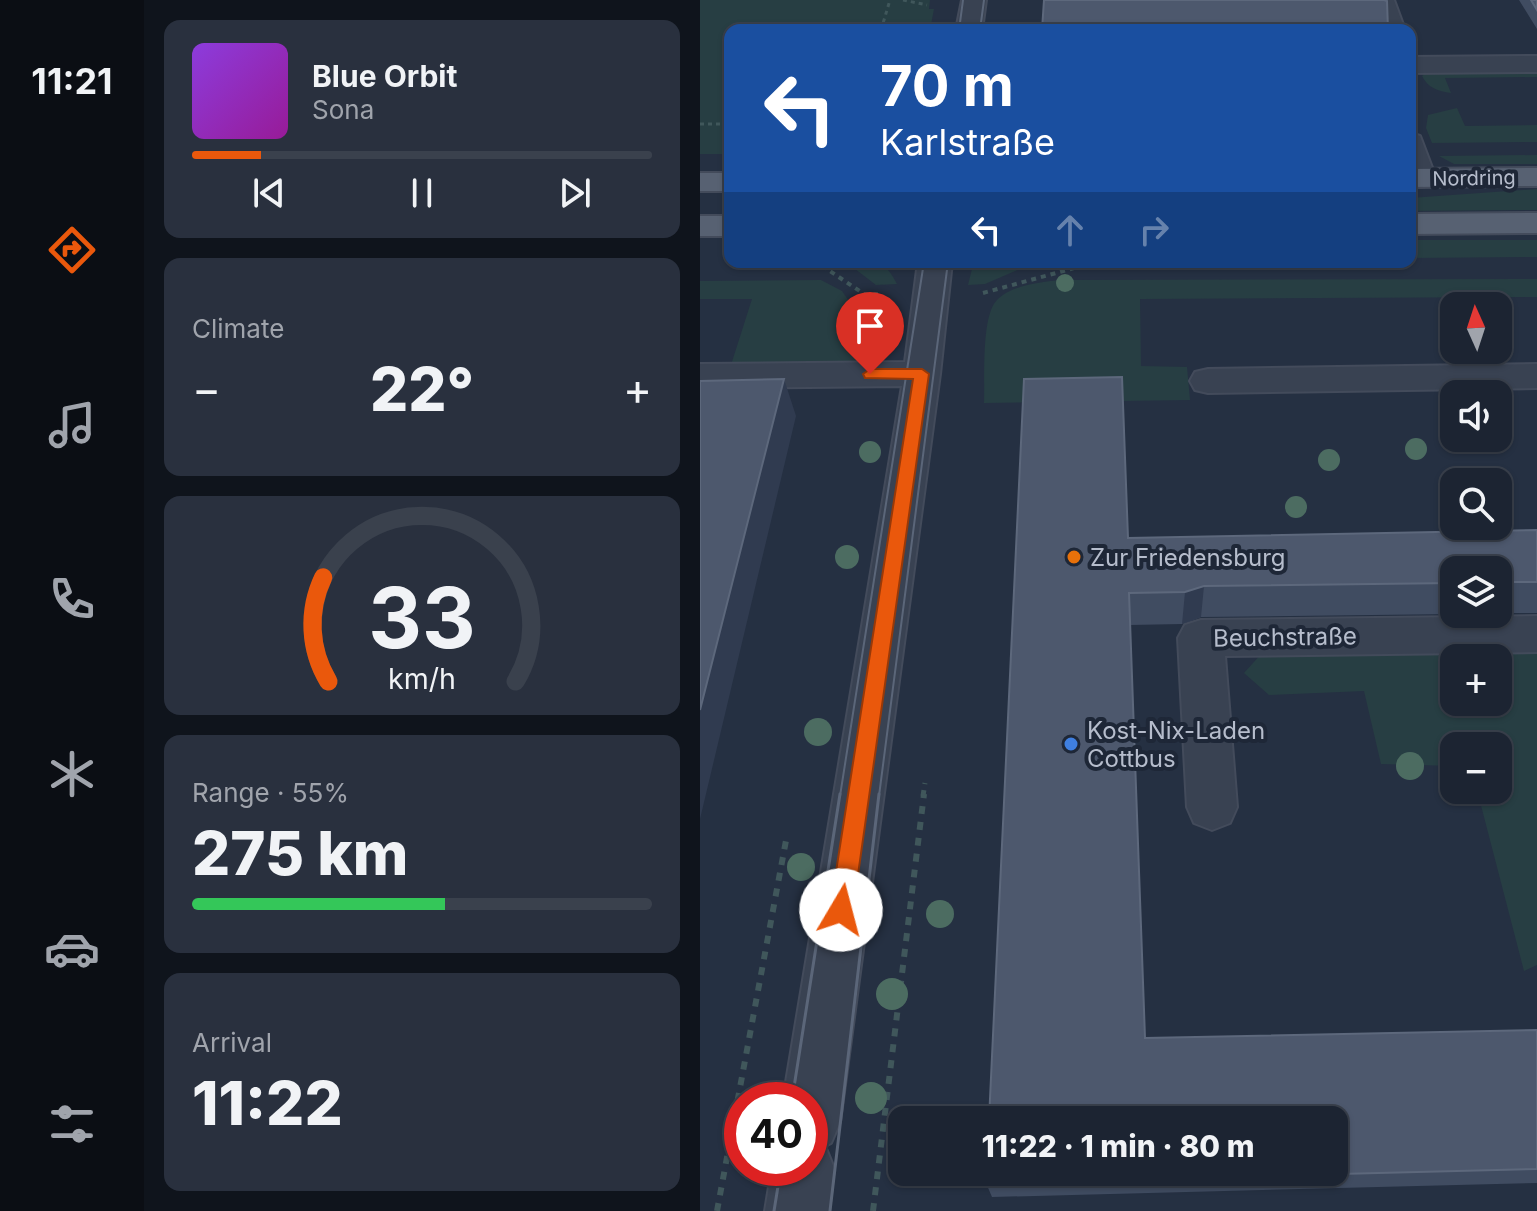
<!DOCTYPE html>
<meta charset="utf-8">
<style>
:root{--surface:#1c2432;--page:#29303e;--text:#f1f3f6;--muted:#a0a4ac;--line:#3a414d;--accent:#ea580c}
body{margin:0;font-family:Inter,sans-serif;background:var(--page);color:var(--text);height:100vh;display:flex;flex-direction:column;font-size:30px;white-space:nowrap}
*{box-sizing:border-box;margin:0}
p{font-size:26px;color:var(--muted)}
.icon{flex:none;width:44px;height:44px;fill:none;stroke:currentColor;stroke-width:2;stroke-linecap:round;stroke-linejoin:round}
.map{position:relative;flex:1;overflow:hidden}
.details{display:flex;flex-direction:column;gap:20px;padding:20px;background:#0f141c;width:556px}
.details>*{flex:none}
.top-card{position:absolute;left:24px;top:24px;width:692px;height:244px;border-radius:16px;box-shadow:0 2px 6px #0004,0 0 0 2px var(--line);background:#1a4fa0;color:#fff;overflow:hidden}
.needle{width:52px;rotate:357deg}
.buttons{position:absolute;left:740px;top:292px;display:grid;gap:16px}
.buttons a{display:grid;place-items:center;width:72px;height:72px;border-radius:16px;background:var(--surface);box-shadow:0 2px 6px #0004,0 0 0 2px var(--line);font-size:40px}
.speed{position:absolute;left:24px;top:1082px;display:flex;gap:16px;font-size:40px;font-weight:700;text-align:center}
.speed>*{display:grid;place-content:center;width:104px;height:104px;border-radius:50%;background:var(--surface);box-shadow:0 2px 6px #0004,0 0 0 2px var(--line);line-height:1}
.speed .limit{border:12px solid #d22;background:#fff;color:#111}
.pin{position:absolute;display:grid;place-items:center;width:68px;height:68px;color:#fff;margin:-82px -34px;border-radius:50% 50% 50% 0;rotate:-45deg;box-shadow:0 0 8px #0007}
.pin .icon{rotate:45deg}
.me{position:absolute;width:88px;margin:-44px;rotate:8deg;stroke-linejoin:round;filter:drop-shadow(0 0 6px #0008)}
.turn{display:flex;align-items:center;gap:28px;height:168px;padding:0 24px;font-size:36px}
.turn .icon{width:104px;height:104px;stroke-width:2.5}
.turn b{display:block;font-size:56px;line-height:68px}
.lanes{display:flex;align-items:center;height:76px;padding:0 24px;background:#0003;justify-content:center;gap:40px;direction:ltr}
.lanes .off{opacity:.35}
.big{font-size:60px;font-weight:800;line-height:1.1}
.details .tile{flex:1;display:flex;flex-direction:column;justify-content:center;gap:12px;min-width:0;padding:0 28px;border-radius:16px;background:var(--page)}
.details .dial{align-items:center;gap:0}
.dial svg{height:208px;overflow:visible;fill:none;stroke:var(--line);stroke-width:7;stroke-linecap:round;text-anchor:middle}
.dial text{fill:var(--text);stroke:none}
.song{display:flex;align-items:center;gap:24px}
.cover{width:96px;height:96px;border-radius:12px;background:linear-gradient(135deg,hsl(270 70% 55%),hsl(300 70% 35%))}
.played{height:8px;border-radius:4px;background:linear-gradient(90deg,var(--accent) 15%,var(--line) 15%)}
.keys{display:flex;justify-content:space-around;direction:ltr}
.heat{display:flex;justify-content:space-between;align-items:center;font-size:44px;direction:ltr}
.charge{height:12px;border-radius:6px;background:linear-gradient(90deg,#34c759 55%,var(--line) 0)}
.trip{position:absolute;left:188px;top:1106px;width:460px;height:80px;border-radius:16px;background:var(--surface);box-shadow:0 2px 6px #0004,0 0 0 2px var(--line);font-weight:800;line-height:80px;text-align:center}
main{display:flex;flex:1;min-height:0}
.tabs{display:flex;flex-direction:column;width:144px;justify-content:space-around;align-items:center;background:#0b0e14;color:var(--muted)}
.tabs .icon{width:56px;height:56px}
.tabs .selected{color:var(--accent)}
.tabs b{font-size:36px;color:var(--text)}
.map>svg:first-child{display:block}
</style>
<main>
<nav class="tabs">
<b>11:21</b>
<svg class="icon selected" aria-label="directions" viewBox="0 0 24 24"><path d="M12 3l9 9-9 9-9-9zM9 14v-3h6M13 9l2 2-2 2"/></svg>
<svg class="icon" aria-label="music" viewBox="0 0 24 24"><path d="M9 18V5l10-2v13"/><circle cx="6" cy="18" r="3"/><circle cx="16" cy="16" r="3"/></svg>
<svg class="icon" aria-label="phone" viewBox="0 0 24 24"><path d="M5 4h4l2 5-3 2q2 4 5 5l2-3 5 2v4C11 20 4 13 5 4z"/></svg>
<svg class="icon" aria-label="climate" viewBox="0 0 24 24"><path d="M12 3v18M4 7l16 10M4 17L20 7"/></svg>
<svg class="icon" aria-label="car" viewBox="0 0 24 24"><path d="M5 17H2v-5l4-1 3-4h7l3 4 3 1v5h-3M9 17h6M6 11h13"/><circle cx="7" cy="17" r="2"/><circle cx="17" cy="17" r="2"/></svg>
<svg class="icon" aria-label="filters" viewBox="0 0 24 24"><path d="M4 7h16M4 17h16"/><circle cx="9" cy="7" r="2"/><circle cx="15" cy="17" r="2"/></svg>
</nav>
<section class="details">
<div class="tile">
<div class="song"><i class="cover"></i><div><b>Blue Orbit</b><p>Sona</p></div></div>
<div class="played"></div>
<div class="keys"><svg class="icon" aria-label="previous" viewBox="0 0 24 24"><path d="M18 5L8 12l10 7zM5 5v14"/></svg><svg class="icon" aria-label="pause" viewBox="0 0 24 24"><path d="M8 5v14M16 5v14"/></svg><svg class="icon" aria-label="next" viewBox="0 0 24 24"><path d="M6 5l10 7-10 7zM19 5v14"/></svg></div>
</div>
<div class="tile"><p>Climate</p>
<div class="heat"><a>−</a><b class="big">22°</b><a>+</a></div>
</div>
<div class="tile dial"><svg viewBox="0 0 100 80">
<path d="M14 69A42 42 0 1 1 86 69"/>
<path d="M14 69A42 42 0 0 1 12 29" stroke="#ea580c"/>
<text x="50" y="56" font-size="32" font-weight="700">33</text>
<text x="50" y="72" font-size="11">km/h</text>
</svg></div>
<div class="tile"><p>Range · 55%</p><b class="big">275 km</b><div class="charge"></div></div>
<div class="tile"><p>Arrival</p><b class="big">11:22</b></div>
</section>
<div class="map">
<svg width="837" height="1211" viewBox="0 0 837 1211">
<rect width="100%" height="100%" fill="#253042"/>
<path fill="#273e43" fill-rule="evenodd" d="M0 0H230L229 9H234L230 30H30V154H0Z
M837 69V77L745 78 751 93C738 91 728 88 722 76L729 70Z
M757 108 765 126 837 125V142L732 143 726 128 728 115Z
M837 155V164H754L739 156Z
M837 189V210L710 211V198Z
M710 240H837V257L710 258Z
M146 262C174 262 183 256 197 284L176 285Z
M282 262H336L285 284 268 285 272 269Z
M837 279V297L440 299 441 366 487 367 490 400 284 403C285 378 281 316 297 300 311 285 342 282 361 280Z
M121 280 142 291 165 325 156 366 30 368 52 299H0V281Z
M837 649V965L824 971 777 790H798V746H754V766L681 764 664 691 569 695 544 673 563 652ZM754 658H798V702H754Z"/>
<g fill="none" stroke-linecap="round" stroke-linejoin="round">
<g stroke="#434b5b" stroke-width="4">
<path id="minor" d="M262 0H286L282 30H256Z
M670 0H694L705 30H679Z
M837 56V72L710 73V57Z
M710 133 720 136 736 178 732 184 721 187 710 184Z
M218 262H252L240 374 140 1122 131 1143 125 1146 134 1168 129 1211H65L72 1168H110V1100H83L202 386 0 388V364L205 362Z
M837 364V388L508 393 495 390 490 381 495 372 508 369Z
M837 616V652L525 656 537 807 530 823 512 830 494 823 487 807 478 638 485 625 501 620Z"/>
</g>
<g stroke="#434b5b" stroke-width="4">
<path id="major" d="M837 168V186L710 187V169Z
M0 173H30V191H0Z
M837 213V233L710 234V214Z
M0 216H30V236H0Z"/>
</g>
<path stroke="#40575b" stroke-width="3" stroke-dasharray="4 4" stroke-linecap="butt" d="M203 0 227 5
M181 30 190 0
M0 124H30"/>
<path stroke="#40575b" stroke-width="4" stroke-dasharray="5 5" stroke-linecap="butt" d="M53 264 118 263 164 294H178
M283 293 378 267 698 266"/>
<path stroke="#40575b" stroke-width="5" stroke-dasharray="6 6" stroke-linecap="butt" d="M223 796 225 783"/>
<path stroke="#40575b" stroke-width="6" stroke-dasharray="8 8" stroke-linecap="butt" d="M17 1211 87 835
M173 1211 224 794"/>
<use href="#minor" fill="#394252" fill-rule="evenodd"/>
<use href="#major" fill="#576172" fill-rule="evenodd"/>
<path stroke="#5b6679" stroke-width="2" d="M259 30 263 0
M280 30 284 0
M140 796 224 262
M179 796 248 262"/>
<path stroke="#5b6679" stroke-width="3" d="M92 1100 140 794
M74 1211 81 1168
M130 1211 179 794"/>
</g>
<g fill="#4c6c61">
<circle cx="365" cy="283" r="9"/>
<circle cx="716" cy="449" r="11"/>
<circle cx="170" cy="452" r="11"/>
<circle cx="629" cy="460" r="11"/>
<circle cx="596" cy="507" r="11"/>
<circle cx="147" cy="557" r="12"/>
<circle cx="118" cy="732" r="14"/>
<circle cx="710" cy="766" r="14"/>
<circle cx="101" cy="867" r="14"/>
<circle cx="240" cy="914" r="14"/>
<circle cx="192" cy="994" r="16"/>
<circle cx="171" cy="1098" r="16"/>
</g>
<path fill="#404c61" d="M819 0H837V29Z
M837 530V613H798V570H754V614L501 617 482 624 430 625 445 1038 837 1030V1183L292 1197 286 1183 289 1120 428 538Z"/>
<path fill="#303b50" d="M84 379 96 416 0 819V710Z
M504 586 501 617 482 624 485 592Z"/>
<path fill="#4d586d" stroke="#5d687c" stroke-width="2" d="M344 0H684L687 1 688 30H342Z
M831 0H837V10Z
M422 377 428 538 837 530V582H798V570H754V583L504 586 485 592 429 593 445 1038 837 1030V1169L286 1183V1172H634V1120H289L324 379Z
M84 379 0 710V381Z"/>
<path fill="#ea580c" stroke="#983908" stroke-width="2" d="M170 369H222L229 374 153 910 149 918 141 921 134 918 130 910 213 379 165 378 163 374Z"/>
<circle fill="#e8710a" stroke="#1e2737" stroke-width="3" cx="374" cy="557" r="8"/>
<circle fill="#3f7fe0" stroke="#1e2737" stroke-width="3" cx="371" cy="744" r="8"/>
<g text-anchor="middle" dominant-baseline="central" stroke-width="8" stroke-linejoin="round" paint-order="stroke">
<g font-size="20" fill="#b6bdcc" stroke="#1e2737">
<text transform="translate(774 178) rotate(-1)">Nordring</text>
</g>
<g font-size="24" fill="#b6bdcc" stroke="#1e2737" text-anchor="start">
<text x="390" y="557">Zur Friedensburg</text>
<text x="387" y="730">Kost-Nix-Laden<tspan x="387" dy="28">Cottbus</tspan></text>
</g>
<g font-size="24" fill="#b6bdcc" stroke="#1e2737">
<text transform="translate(585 637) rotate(-1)">Beuchstraße</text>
</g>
</g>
</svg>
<div class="buttons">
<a><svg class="needle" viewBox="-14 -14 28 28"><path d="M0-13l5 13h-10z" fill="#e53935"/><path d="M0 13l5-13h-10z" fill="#a0a4ac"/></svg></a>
<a><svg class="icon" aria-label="sound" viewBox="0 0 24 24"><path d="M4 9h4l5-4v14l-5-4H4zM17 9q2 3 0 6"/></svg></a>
<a><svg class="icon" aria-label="search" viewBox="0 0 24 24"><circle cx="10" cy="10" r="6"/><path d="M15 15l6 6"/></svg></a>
<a><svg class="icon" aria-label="layers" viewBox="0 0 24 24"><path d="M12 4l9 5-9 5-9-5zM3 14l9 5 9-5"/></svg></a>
<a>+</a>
<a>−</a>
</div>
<div class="speed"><div class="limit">40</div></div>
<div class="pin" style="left:170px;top:374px;background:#d93025"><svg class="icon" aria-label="arrive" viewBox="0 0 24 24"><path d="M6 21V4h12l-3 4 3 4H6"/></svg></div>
<svg class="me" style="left:141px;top:910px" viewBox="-20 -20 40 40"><circle r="19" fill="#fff"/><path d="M0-13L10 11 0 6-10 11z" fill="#ea580c"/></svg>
<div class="trip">11:22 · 1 min · 80 m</div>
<div class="top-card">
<div class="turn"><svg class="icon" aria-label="left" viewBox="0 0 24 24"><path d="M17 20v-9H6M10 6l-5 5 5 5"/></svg><div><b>70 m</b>Karlstraße</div></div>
<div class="lanes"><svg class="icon" aria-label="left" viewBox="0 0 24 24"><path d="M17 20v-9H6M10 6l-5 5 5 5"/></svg><svg class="icon off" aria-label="ahead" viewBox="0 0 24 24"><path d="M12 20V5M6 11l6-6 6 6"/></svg><svg class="icon off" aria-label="right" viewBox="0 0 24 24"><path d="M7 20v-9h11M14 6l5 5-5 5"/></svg></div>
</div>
</div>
</main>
